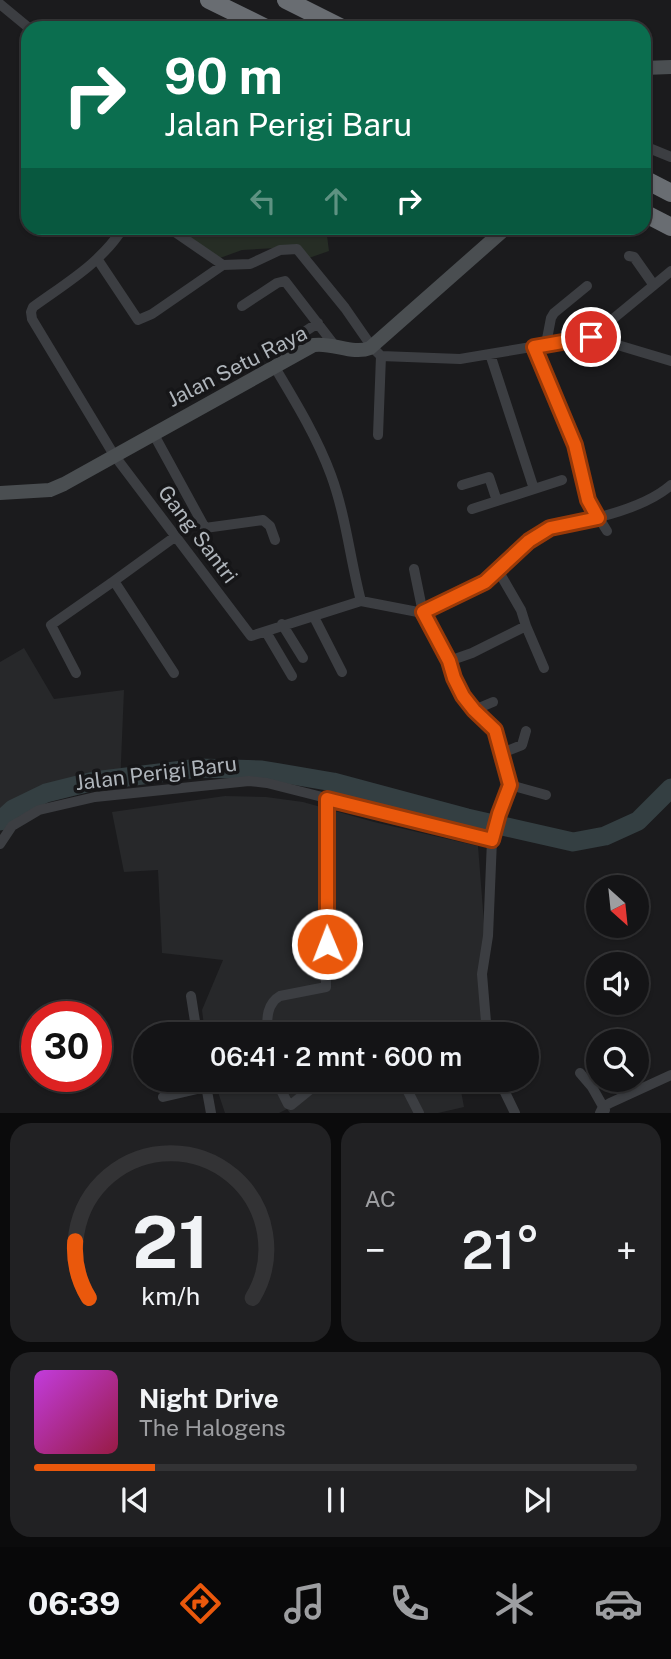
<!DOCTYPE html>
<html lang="id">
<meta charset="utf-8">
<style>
:root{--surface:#141416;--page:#212123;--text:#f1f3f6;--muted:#9d9ea1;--line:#333335;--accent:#ea580c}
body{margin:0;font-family:"Public Sans",sans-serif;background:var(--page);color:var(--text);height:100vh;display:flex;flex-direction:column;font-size:26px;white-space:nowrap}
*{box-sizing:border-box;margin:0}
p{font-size:23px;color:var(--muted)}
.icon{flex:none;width:38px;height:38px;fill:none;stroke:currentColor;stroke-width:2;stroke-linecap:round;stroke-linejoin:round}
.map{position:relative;height:1113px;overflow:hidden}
.panel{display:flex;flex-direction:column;gap:10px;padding:10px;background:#0b0b0c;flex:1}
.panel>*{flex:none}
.hud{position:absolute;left:21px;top:21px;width:630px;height:214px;border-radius:21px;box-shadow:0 2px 5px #0004,0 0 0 2px var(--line);background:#0b6e4f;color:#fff;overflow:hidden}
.needle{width:46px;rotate:153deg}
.buttons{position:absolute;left:586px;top:875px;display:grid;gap:14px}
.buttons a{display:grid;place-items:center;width:63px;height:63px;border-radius:50%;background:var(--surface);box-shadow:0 2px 5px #0004,0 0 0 2px var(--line);font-size:35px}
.speed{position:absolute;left:21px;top:1001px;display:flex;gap:14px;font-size:35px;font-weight:700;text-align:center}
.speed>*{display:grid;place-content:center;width:91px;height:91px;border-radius:50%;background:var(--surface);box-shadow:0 2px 5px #0004,0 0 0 2px var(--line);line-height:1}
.speed .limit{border:10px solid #d22;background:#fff;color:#111}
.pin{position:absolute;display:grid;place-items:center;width:60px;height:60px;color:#fff;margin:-30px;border:4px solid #fff;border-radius:50%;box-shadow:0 2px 7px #0007}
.me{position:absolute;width:77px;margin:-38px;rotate:359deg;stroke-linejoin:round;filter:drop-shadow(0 0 5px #0008)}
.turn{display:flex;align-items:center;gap:24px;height:147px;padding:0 28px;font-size:32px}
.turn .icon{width:91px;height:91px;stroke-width:2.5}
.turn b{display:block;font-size:49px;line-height:60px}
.lanes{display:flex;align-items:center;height:66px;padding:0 28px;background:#0003;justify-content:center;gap:35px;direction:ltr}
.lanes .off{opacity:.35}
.big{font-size:52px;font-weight:600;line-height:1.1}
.panel .card{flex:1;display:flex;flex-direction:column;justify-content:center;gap:10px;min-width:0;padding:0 24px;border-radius:21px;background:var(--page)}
.panel .dial{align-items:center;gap:0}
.dial svg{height:182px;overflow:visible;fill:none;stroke:var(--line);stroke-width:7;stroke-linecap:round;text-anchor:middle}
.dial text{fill:var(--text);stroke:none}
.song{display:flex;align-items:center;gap:21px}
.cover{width:84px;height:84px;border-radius:10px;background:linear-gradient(135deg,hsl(290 70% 55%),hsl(340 70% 35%))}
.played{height:7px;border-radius:4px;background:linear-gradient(90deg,var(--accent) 20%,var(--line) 20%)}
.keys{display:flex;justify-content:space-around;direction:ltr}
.heat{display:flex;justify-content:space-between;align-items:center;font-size:38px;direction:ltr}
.panel .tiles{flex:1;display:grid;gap:10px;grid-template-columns:1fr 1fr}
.card:last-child{grid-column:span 2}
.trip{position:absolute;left:133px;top:1022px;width:406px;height:70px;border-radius:35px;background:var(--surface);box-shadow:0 2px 5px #0004,0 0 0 2px var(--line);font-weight:600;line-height:70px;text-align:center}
.dock{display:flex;height:112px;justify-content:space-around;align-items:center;background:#080809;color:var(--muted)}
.dock .icon{width:49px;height:49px}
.dock .on{color:var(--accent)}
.dock b{font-size:32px;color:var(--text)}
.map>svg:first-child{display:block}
</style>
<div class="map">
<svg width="671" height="1113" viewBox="0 0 671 1113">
<rect width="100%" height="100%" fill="#1b1b1d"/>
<path fill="#27282a" d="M24 648 54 699 124 690 120 786 40 789 23 798 0 822V662Z
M225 796 266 797 303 802 374 822 478 846 485 936V1034H205L202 1010 223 960 162 953 158 870 124 872 112 812Z
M214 1080H459L464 1107 438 1113H290L287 1109 279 1113H225Z"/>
<path fill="#262d25" d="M173 228H326L329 251 306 259 294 247 242 250 220 258Z"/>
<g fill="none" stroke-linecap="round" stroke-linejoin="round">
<path stroke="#343f42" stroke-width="19" d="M0 821 13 809 46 793 94 781 199 768 262 770 333 782 467 818 573 842 605 836 638 821 671 788"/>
<path stroke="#3c3e42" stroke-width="10" d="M0 4 29 28
M644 146 671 157
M123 228C101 263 66 283 33 307L31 312 32 319 114 455 251 636 361 601
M169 228 223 265
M629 256 634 257 653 284
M98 260 138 320 152 314 223 265 250 264 280 250 297 249 345 308 372 347 381 356 460 359 591 337 671 361
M242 306 277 283 285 281 335 346
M591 337 671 271
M546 344 551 318 554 313 587 286
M534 347 574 445 588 500 607 531
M278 349 318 323
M490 354 534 489
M274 366C295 401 317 437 331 475 346 516 350 559 361 601L423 613 449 661 454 678 463 696 474 710 495 730 510 785 499 814 492 840 488 936 482 974 487 1034
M153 433 205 528 263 520 270 526 275 540
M378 435 381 356
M462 485 489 477 497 501
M472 509 562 480
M414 569 423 613 485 582 499 572
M314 617 342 672
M282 624 303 658
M526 626 544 668
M266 632 292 676
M449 661 472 653 526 626 521 610 499 572C514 557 529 537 548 529 563 523 581 522 596 518 620 512 652 502 671 485
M76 673 51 625 114 581
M174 673 114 581 176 536
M474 710 493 702
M502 753 522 745 526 731
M510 785 546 795
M0 844 12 826 39 810 95 797 249 781 267 783 492 840
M191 996 197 1034
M267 1034C267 1020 266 1004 280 996L326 987 327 799
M580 1073 592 1087 605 1110
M205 1080 211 1113
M276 1080 288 1104 291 1105 318 1083 327 1080
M402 1080 419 1113
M499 1080 515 1113
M163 1097 206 1087
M600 1113 603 1107 610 1103 671 1075"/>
<path stroke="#4a4e51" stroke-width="14" d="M644 68 671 67
M0 493 50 490 64 484 314 345C332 342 353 355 370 348L506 228"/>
<path stroke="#696d72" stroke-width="18" d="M209 0 266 28
M286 0 342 28
M644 179 671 193
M644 213 671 227"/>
</g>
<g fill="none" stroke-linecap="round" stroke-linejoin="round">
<g stroke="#983908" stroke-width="18">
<path id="route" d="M327 944V799L492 840 499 814 510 785 495 730 474 710 463 696 454 678 449 661 423 612 485 582 529 541 550 528 598 518 588 500 575 445 534 347 591 337"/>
</g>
<use href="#route" stroke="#ea580c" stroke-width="12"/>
</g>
<g text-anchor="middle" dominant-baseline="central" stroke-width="7" stroke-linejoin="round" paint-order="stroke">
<g font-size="21" fill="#afb5bb" stroke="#161618">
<text transform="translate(237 366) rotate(-27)">Jalan Setu Raya</text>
<text transform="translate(198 534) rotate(53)">Gang Santri</text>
<text transform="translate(156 773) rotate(-7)">Jalan Perigi Baru</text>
</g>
</g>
</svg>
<div class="buttons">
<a><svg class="needle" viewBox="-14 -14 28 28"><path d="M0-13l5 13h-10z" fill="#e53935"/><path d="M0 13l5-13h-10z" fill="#9d9ea1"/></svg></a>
<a><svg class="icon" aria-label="sound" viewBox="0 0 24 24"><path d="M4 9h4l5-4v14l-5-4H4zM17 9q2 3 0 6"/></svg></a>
<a><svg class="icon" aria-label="search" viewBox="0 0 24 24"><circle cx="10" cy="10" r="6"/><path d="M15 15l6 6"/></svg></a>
</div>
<div class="speed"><div class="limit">30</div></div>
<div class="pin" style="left:591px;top:337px;background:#d93025"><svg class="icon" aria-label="arrive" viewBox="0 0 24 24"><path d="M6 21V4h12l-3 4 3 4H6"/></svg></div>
<svg class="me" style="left:327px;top:944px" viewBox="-20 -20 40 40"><circle r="17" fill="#ea580c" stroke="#fff" stroke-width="3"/><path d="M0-11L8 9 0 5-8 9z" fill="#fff"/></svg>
<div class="trip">06:41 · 2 mnt · 600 m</div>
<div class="hud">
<div class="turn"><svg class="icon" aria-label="right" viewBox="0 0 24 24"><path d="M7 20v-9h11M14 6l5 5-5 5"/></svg><div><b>90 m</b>Jalan Perigi Baru</div></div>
<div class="lanes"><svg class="icon off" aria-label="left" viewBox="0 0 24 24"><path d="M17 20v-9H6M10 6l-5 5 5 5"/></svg><svg class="icon off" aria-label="ahead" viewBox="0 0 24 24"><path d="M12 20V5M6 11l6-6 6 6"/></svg><svg class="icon" aria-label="right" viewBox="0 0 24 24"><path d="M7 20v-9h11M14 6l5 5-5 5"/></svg></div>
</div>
</div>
<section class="panel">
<div class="tiles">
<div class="card dial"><svg viewBox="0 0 100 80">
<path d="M14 69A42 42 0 1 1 86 69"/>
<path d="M14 69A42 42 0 0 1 8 44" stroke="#ea580c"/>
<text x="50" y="56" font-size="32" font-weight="700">21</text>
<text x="50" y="72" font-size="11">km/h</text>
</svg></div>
<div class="card"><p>AC</p>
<div class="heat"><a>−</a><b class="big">21°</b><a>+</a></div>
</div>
<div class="card">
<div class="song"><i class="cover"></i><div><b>Night Drive</b><p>The Halogens</p></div></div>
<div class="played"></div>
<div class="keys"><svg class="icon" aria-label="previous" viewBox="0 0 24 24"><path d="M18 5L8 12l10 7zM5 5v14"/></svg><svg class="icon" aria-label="pause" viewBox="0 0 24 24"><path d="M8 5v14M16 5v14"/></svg><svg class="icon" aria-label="next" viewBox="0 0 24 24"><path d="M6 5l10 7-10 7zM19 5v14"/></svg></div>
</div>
</div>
</section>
<nav class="dock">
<b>06:39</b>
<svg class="icon on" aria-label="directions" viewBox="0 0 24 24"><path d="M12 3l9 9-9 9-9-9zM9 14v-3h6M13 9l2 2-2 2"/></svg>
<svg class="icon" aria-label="music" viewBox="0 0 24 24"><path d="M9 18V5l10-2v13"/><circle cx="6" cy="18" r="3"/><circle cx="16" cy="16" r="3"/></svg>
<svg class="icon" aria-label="phone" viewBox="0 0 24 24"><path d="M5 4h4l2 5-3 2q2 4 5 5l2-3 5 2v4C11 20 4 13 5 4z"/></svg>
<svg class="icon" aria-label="climate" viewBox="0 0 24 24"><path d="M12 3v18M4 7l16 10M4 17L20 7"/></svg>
<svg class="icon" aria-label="car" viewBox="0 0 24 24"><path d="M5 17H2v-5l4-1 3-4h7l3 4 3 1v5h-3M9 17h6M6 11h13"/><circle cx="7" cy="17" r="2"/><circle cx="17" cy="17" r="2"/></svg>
</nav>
